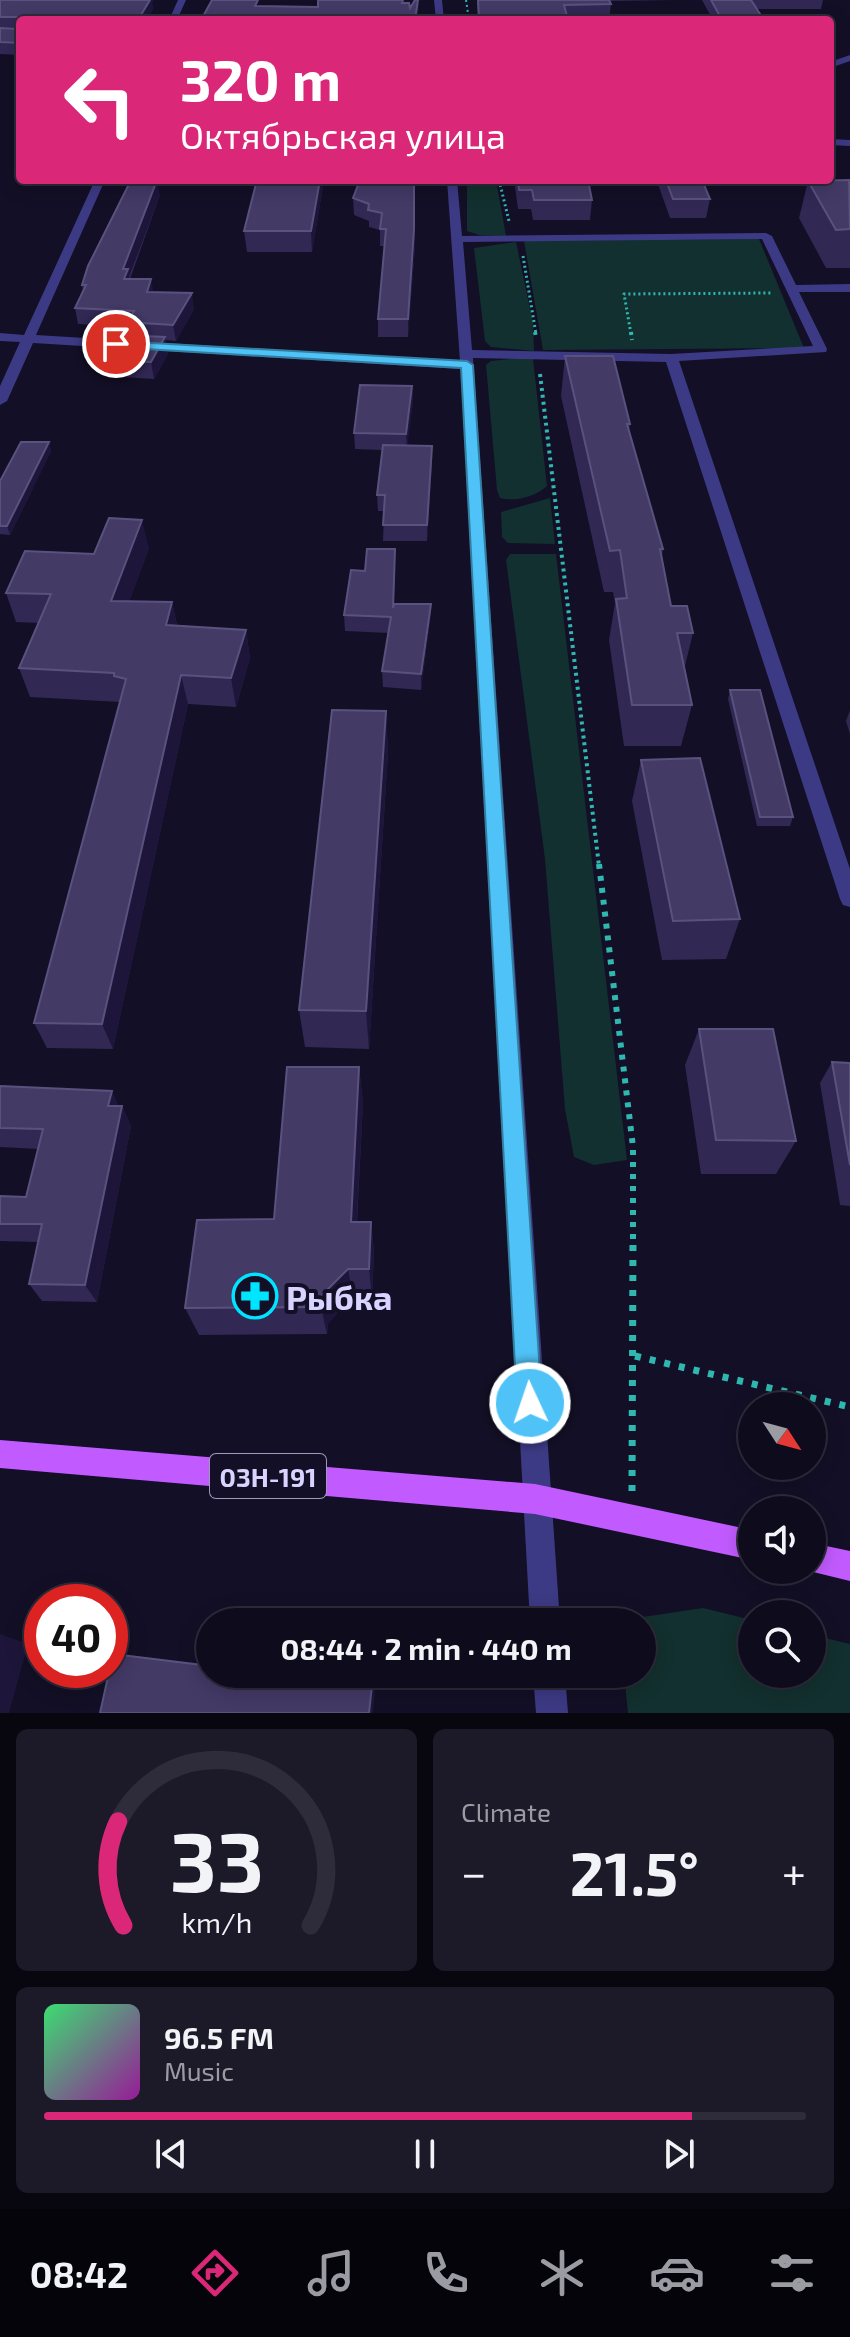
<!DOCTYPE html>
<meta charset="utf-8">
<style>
:root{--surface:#0e0b1c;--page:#1c1929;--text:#f1f3f6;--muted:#9b9ba3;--line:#2e2b3b;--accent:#db2777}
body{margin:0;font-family:"Exo 2",sans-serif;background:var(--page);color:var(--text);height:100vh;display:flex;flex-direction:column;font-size:30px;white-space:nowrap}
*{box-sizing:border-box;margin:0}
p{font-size:26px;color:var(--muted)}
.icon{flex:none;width:44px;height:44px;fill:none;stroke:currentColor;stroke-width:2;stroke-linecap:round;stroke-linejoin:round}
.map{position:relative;height:1713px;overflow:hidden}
.panel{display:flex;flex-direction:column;gap:16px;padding:16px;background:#08060f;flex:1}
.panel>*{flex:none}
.hud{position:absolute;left:16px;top:16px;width:818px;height:168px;border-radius:8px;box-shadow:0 4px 20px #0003,0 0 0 2px var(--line);background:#db2777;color:#fff;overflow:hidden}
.needle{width:52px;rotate:126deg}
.fabs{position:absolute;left:738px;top:1392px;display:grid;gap:16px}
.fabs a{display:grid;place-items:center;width:88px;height:88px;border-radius:50%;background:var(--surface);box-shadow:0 4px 20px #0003,0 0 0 2px var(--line);font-size:40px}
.speed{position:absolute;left:24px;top:1584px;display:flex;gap:16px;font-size:40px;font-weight:700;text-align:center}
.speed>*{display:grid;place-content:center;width:104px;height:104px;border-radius:50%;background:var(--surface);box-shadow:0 4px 20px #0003,0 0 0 2px var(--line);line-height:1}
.speed .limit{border:12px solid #d22;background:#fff;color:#111}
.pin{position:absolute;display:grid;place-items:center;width:68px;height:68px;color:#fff;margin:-34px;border:4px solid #fff;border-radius:50%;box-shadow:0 2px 8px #0007}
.me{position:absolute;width:88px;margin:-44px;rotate:357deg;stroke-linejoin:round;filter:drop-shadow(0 0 6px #0008)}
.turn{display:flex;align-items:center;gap:28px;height:168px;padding:0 32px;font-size:36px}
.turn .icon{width:104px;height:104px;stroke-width:2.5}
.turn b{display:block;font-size:56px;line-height:68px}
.big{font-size:60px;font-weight:700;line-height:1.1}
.panel .widget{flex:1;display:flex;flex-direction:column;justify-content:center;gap:12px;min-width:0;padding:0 28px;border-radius:12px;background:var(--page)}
.panel .dial{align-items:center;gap:0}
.dial svg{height:208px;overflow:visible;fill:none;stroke:var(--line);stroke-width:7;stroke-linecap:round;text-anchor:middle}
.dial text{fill:var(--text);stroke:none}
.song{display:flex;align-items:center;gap:24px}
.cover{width:96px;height:96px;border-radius:12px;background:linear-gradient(135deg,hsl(140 70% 55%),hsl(300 70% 35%))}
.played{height:8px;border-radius:4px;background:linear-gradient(90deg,var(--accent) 85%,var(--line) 85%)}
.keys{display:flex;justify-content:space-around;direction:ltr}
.heat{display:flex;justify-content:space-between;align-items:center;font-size:44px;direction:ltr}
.panel .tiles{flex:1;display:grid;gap:16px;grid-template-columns:1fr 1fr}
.widget:last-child{grid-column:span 2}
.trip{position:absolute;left:196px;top:1608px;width:460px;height:80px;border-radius:40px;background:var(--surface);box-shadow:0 4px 20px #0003,0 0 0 2px var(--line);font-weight:700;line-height:80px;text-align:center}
.tab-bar{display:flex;height:128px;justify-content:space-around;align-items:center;background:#06040b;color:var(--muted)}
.tab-bar .icon{width:56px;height:56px}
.tab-bar .on{color:var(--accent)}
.tab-bar b{font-size:36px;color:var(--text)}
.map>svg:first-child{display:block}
</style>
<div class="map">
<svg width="850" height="1713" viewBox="0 0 850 1713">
<rect width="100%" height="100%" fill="#130f26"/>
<path fill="#12302f" d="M467 180H496L506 236 479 235 467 231Z
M759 239 804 348 543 350 524 241Z
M516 242 533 323 534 351 491 347 485 341 474 248Z
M520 358 533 359 547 486C535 497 515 502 500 498L497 490 486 365 491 361Z
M550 498 555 544 508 543 502 537 501 512Z
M510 554H556L627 1160 594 1165 574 1157 565 1109 545 859 506 560Z
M703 1608 752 1620V1674H812V1635L850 1644V1713H628L624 1674H642V1622H635L636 1618Z"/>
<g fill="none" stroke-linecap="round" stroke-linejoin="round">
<path stroke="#2fb8b0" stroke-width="2" stroke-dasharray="2 3" stroke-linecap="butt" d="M466 0 469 20"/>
<path stroke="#2fb8b0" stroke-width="3" stroke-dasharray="2 3" stroke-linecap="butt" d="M499 180 509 221
M523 256 536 334
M631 334 624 294 771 293"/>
<path stroke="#2fb8b0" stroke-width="4" stroke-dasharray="3 4" stroke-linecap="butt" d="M535 332 536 337
M631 332 632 340
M540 374 599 866"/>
<path stroke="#2fb8b0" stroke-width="6" stroke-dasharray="5 7" stroke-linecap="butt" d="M599 864 633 1147V1240"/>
<path stroke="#2fb8b0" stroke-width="7" stroke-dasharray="6 9" stroke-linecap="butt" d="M635 1356 850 1407
M632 1491 633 1238"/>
<path fill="#3d3a85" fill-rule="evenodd" d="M178 0H186L177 20H169Z
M434 0H442L444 20H436Z
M850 55V61L830 68V62Z
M830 139 850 140V146L830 145Z
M95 180H105L36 335 460 361 447 180H457L462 236 766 233 772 236 796 285 850 284V292H799L827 349 826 352 679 361 850 869V907L843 905 840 899 666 362 473 358 560 1622H530L461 369 33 343 7 401 0 405V386L20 342 0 341V333L24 335ZM762 239 813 346 671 354 472 350 463 242Z
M533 1674H565L568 1713H536Z"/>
<path fill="#c25bff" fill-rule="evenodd" d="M0 1440 535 1484 752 1530V1560L535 1514 0 1468Z
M812 1543 850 1551V1581L805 1570H812Z"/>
</g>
<path fill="#312854" d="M0 0 152 4 153 9 147 20H20V55L0 54Z
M477 0H672L610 1 611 4 609 20H478Z
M702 0H823L821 9H757L764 20H713Z
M257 180H324L312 252H247L244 231Z
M358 180H414L415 246 408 337H378V319L385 246H380V230L369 227V221L354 215 353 198 358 184Z
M514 180H746L745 183H704L710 199 706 218H670L658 184H589L592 200 590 220H533L531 209H518Z
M808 181 850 182V268H826L799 218Z
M160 195 130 279 153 292 194 309 176 341 166 340 168 354 154 379 106 376 102 359 130 335 128 327 78 324 75 308 83 291 82 285Z
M565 356 630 424 629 431 663 549 662 556 671 606 693 633 684 670 692 705 681 746H624L609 640 615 603 613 592H604L561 396Z
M412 386 413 401 407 445 432 462 427 541H383L384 511H378L377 495 382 450 355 449 354 433Z
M49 442 51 451 10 535 0 534V481Z
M149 548 129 602H172L177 625 246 630 250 658 236 707 188 704 113 1049 47 1048 34 1023 120 702 30 697 19 668 39 623 16 622 6 593 94 554Z
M395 549 394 604H431L430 620 421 690 383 687 382 671 389 633 345 631 344 615 365 571Z
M730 690 793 817 790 826H757L728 699Z
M850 710V734L846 721Z
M386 711 388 753 369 1049 305 1047 299 1010Z
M641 760 740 919 726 959 662 960 632 801Z
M699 1029 796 1141 776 1174H701L685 1065Z
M832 1062 850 1063V1206L840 1205 820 1083Z
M359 1067 363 1103 357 1222H371L374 1253 372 1298 353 1297 328 1323 327 1334 199 1335 185 1308 274 1219Z
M0 1086 112 1091 118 1106H122L131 1126 97 1302 42 1301 29 1284 38 1242 0 1241V1196L26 1197 38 1149 0 1147Z"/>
<path fill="#1d163a" d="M148 0H154L152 4 153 9 147 20H138Z
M418 0 419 7 417 20H415Z
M157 180 160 195 129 277 131 285 127 294 123 269Z
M320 180H324L312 252 311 231Z
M414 229 415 246 408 337V319Z
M151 279 154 294 147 292Z
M192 293 194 309 176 341 173 325Z
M165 337 168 354 154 379 151 362Z
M412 386 413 401 407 450 406 434Z
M49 442 51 451 10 535 7 526Z
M432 446V462L427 541V525Z
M142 520 149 548 119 630 111 601Z
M172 602 178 631 166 625Z
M431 604 430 620 421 690V674Z
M246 630 250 658 236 707 231 678Z
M181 675 188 704 113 1049 102 1024Z
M386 711 388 753 369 1049 366 1011Z
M359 1067 363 1103 355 1252 351 1222Z
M112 1091 121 1111 108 1106Z
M122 1106 131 1126 97 1302 85 1285Z
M371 1222 374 1253 372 1298 369 1269Z
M348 1269 353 1297 328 1323 327 1334 321 1307 322 1295Z
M0 1634 28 1644 9 1713H0Z
M372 1685 375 1691 373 1713H369Z"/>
<path fill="#433a66" stroke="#5a527e" stroke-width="2" d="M0 0H150L138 20H20L17 17H0Z
M212 0H258L255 6 318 7V0H403L402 3H409L410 8 415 0H418L415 20H201Z
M478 0H609L611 4 564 5 568 20H479Z
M711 0H751L764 20H722Z
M20 21V43L0 42V28L17 29Z
M131 180H157L123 269H128L124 279H151L147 292 192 293 173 325 127 322 134 311 75 308 86 285H82L88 266Z
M257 180H320L311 231H244Z
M360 180H414V229L408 319H378L386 229H380L382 213 368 210 369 204 353 198Z
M518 180H588L592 200H534L532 190H519Z
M666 180H702L710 199H673Z
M849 180 850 229 836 230 808 181Z
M118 335 165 337 151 362 102 359Z
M565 356H613L630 424H627L663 549H660L671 606H687L693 633H677L692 705H632L616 599 627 598 620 550 610 551Z
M360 385 412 386 406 434 354 433Z
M21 442H49L7 526H0V481Z
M383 445 432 446 427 525H383L385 495H377Z
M109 518 142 520 111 601 172 602 166 625 246 630 231 678 181 675 102 1024 34 1023 126 679 114 676V673L19 668 51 594 6 593 25 551 94 554Z
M367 549H395L393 608 394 604H431L421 674 382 671 391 617 344 615 351 570 365 571Z
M730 690H760L793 817H760Z
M332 710 386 711 366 1011 299 1010Z
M700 758 740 919 673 921 641 760Z
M699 1029H773L796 1141 716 1140Z
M832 1062 850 1063V1165Z
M287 1067H359L351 1222H371L369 1269H348L322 1295 321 1307 185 1308 197 1220 274 1219Z
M0 1086 112 1091 108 1106H122L85 1285 29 1284 42 1224H0V1196L26 1197 43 1129 0 1128Z
M113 1654 210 1666V1674H281L372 1685 369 1713H100Z"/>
<path fill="#4fc3f7" stroke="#337fa1" stroke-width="2" d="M116 341 467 361 473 365 542 1403 539 1412 530 1416 521 1412 517 1403 461 368 112 347 110 344Z"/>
<defs>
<g id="pharmacy-ring" transform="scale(2.3)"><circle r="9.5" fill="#130f26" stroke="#00e5ff" stroke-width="1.5"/><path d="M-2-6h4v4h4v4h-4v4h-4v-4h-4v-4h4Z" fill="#00e5ff"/></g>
</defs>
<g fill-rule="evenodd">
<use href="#pharmacy-ring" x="255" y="1296"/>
</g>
<g text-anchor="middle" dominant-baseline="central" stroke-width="8" stroke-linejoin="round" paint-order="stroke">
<rect fill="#130f26" stroke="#9e99be" stroke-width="2" x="210" y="1454" width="116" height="44" rx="6"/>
<g font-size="26" font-weight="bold" fill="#d9d4ff">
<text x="268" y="1476">03Н-191</text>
</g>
<g font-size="34" font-weight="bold" fill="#d9d4ff" stroke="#130f26" text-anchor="start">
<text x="286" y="1296">Рыбка</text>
</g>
</g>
</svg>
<div class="fabs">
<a><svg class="needle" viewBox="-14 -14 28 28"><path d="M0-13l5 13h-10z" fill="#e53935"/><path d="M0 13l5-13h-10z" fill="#9b9ba3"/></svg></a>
<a><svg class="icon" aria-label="sound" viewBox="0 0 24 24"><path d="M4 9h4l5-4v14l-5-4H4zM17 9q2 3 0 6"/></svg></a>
<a><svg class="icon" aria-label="search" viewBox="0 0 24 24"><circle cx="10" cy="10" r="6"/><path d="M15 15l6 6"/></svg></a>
</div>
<div class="speed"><div class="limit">40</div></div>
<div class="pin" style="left:116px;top:344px;background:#d93025"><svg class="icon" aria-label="arrive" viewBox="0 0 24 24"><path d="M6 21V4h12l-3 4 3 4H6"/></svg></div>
<svg class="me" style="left:530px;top:1403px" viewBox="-20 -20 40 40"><circle r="17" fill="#4fc3f7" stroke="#fff" stroke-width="3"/><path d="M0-11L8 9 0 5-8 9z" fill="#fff"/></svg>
<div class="trip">08:44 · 2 min · 440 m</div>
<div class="hud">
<div class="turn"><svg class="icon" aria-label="left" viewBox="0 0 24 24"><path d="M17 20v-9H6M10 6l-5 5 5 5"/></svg><div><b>320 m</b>Октябрьская улица</div></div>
</div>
</div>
<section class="panel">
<div class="tiles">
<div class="widget dial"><svg viewBox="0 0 100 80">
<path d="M14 69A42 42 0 1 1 86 69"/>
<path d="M14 69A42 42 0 0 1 12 29" stroke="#db2777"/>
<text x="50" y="56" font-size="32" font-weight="700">33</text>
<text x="50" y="72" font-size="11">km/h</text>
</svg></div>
<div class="widget"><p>Climate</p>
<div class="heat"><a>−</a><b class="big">21.5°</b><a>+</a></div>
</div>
<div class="widget">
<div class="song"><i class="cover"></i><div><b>96.5 FM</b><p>Music</p></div></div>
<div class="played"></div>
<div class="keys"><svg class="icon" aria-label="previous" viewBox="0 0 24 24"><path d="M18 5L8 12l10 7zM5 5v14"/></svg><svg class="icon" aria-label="pause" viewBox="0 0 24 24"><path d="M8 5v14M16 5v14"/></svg><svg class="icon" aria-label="next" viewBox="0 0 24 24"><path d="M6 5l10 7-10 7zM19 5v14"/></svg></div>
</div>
</div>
</section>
<nav class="tab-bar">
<b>08:42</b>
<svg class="icon on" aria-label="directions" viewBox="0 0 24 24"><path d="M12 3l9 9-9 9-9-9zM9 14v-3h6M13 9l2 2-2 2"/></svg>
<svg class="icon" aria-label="music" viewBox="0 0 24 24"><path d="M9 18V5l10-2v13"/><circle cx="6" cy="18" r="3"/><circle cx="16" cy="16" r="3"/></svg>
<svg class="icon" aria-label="phone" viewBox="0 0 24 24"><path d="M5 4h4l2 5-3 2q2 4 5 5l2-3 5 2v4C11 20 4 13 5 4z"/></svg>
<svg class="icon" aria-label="climate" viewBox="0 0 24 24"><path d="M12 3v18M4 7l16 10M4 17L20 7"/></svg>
<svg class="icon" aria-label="car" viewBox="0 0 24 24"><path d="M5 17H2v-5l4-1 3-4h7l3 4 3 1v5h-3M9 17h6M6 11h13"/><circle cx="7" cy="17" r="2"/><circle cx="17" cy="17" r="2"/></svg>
<svg class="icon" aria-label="filters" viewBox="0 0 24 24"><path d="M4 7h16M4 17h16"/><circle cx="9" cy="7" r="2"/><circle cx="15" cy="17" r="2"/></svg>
</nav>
